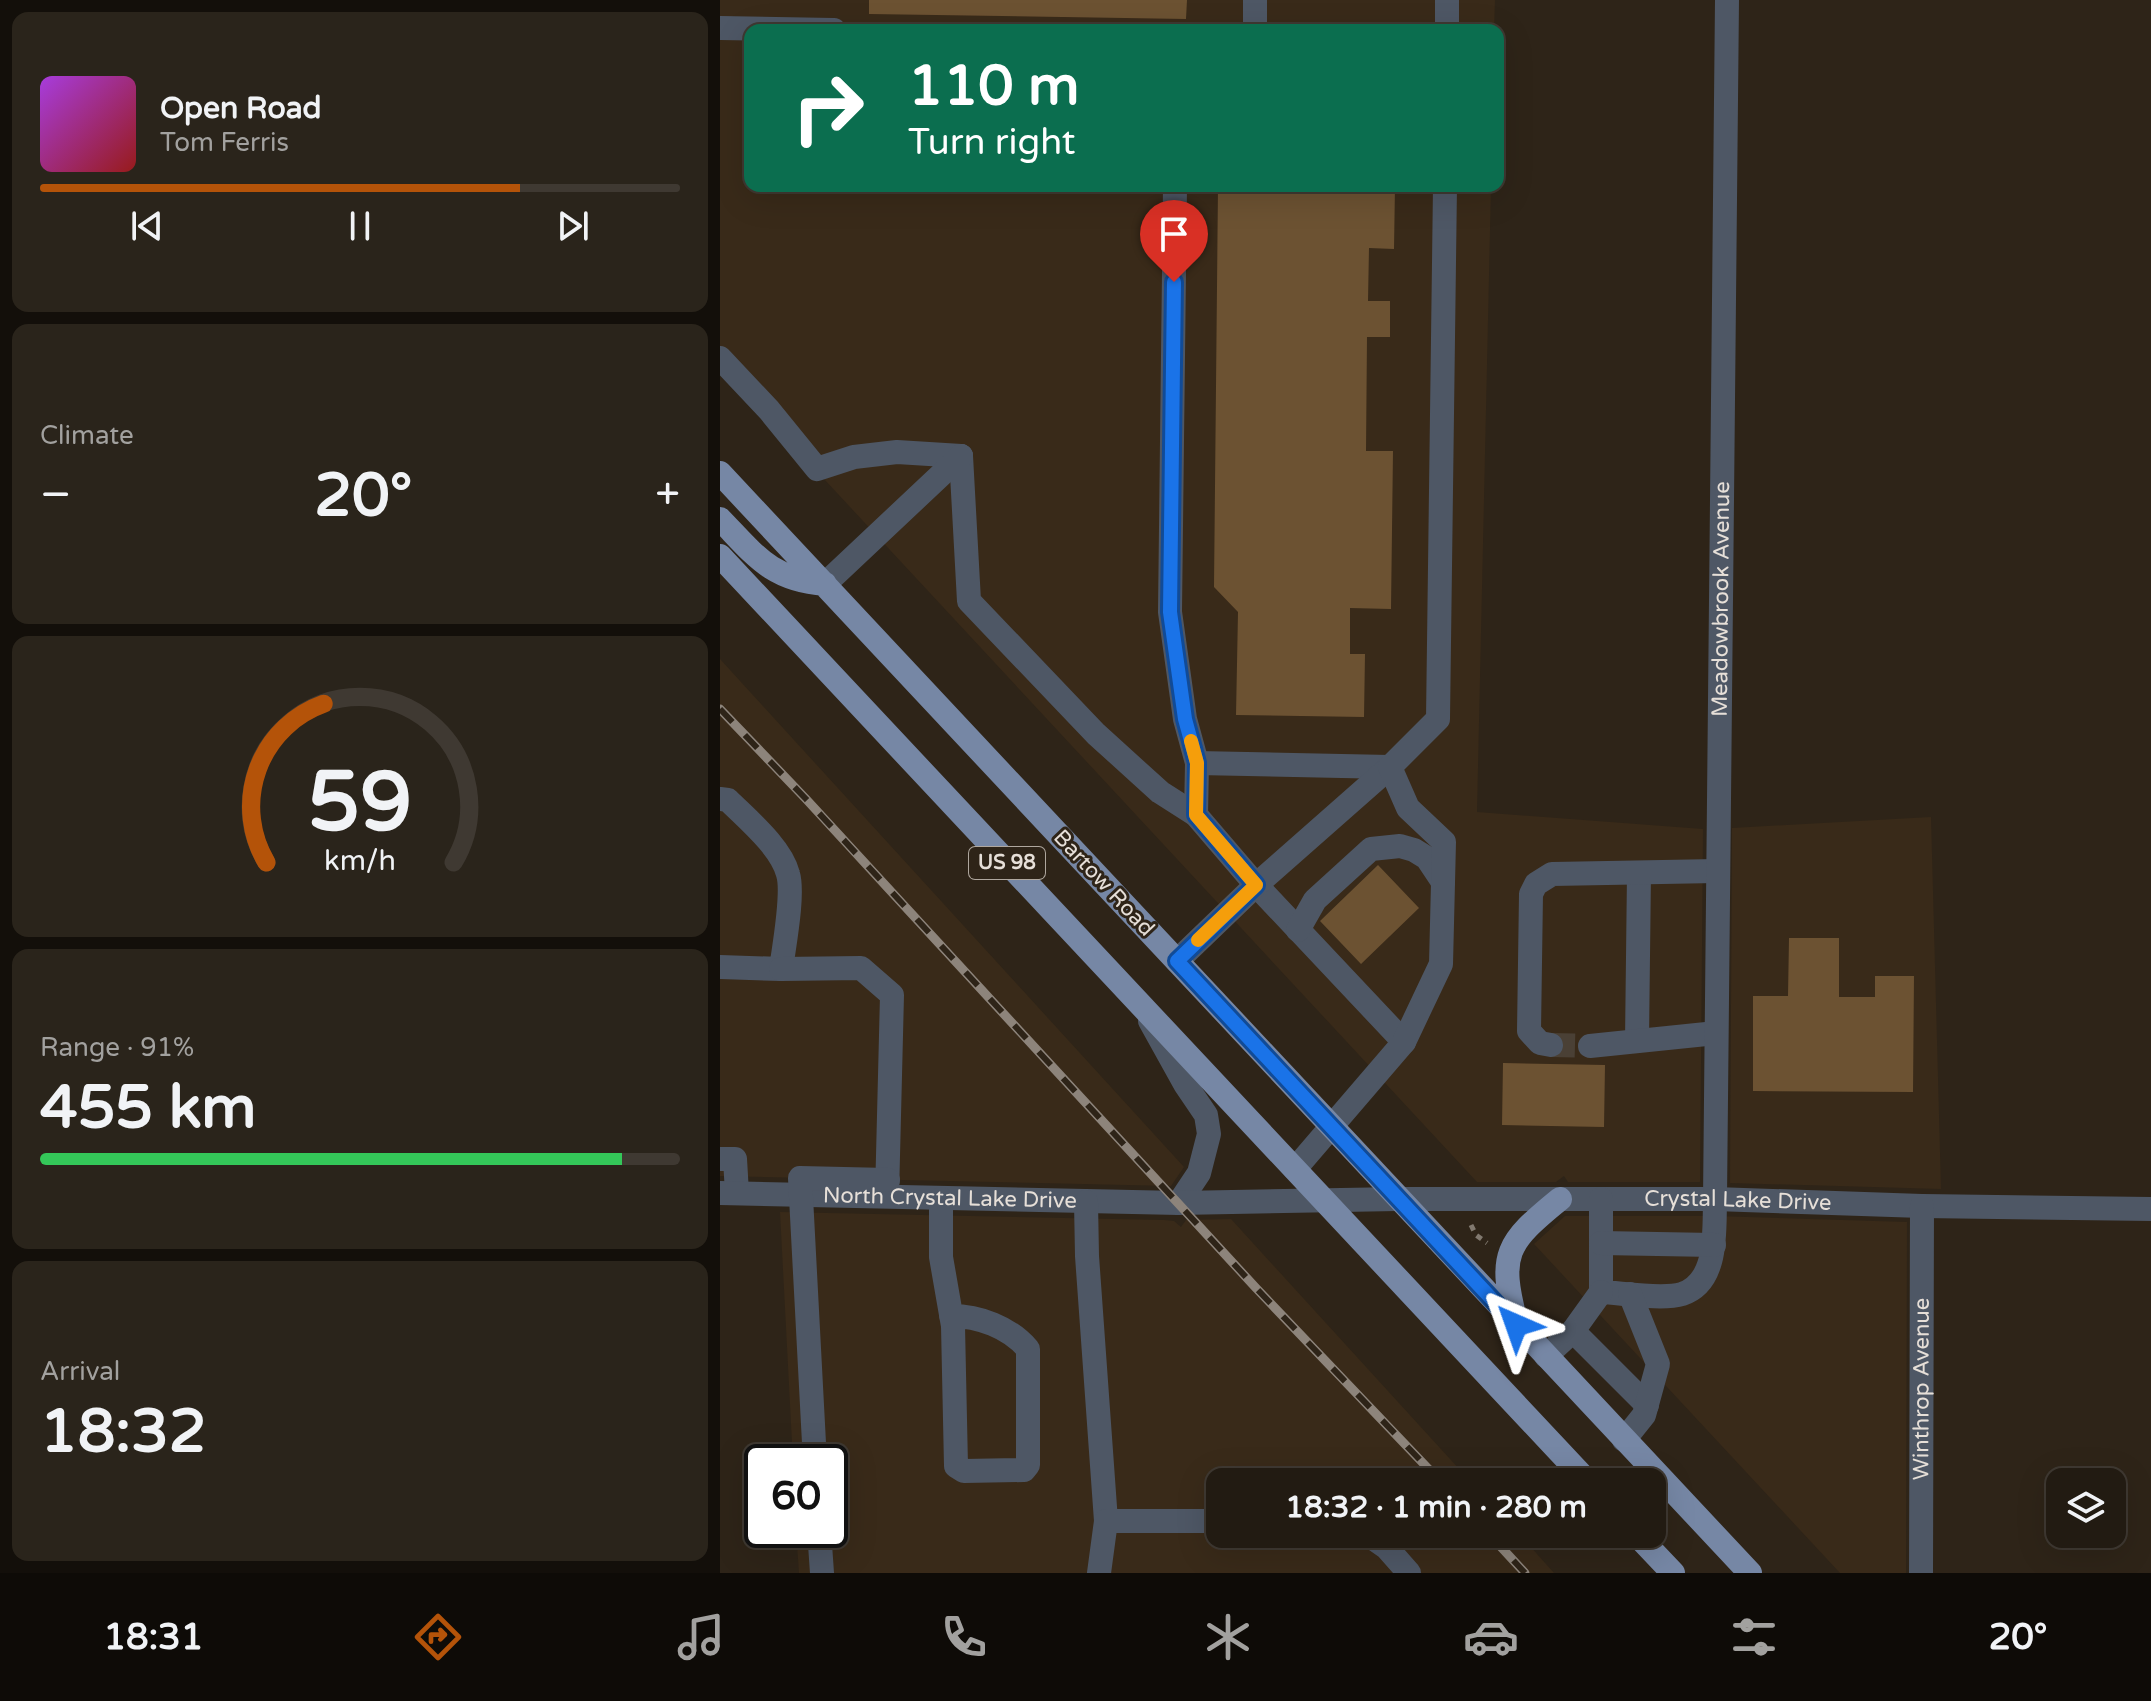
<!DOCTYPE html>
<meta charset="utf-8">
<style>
:root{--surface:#221b12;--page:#2a241b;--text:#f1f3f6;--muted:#a2a19f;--line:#3f3932;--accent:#b45309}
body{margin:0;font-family:"Varela Round",sans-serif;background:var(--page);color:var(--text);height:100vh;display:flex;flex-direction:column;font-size:30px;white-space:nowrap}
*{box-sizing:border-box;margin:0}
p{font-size:26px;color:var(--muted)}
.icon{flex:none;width:44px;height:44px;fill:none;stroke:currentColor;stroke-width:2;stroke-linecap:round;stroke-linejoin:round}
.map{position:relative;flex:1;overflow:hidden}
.details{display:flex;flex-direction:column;gap:12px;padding:12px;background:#130f0a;width:720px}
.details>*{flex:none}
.top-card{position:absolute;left:24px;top:24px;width:760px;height:168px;border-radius:16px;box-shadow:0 8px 32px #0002,0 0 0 2px var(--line);background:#0b6e4f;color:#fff;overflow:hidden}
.tools{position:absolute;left:1326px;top:1468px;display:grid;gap:16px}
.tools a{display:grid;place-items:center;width:80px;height:80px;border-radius:16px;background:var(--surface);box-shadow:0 8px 32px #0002,0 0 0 2px var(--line);font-size:40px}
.speed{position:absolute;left:24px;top:1444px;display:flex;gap:16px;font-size:40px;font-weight:700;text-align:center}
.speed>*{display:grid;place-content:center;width:104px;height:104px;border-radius:50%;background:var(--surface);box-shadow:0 8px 32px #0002,0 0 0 2px var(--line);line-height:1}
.speed .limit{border:4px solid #111;border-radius:12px;background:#fff;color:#111}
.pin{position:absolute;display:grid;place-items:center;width:68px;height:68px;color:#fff;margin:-82px -34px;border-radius:50% 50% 50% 0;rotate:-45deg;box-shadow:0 0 8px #0007}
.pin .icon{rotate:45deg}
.me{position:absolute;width:88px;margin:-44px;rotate:317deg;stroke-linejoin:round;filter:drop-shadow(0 0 6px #0008)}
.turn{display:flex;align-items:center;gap:28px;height:168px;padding:0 32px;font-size:36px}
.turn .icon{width:104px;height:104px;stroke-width:2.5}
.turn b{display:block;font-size:56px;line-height:68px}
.big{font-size:60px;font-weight:700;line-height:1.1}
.details .card{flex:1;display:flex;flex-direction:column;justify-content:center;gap:12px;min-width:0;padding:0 28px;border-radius:16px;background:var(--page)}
.details .dial{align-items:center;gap:0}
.dial svg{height:208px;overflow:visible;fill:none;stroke:var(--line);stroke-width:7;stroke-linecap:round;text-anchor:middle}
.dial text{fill:var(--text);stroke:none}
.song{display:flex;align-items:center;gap:24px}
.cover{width:96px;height:96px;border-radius:12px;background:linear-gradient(135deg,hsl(280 70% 55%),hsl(0 70% 35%))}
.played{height:8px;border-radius:4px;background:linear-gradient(90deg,var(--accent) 75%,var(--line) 75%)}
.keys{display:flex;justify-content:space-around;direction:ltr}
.heat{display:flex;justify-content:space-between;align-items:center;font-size:44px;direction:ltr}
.charge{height:12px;border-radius:6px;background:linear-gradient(90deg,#34c759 91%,var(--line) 0)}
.trip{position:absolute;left:486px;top:1468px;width:460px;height:80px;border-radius:16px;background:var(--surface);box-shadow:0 8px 32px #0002,0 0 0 2px var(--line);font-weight:700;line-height:80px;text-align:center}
.menu{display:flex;height:128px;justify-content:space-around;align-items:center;background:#0e0b07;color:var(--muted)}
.menu .icon{width:56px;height:56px}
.menu .current{color:var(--accent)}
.menu b{font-size:36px;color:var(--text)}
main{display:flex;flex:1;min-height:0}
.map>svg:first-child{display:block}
</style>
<main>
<section class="details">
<div class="card">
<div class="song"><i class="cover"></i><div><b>Open Road</b><p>Tom Ferris</p></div></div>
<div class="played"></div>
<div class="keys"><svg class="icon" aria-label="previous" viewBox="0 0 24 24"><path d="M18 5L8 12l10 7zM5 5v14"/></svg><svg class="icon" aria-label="pause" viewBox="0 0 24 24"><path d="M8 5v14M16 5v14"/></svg><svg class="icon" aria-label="next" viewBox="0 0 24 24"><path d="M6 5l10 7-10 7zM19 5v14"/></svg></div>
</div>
<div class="card"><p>Climate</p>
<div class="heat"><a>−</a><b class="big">20°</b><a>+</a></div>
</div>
<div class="card dial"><svg viewBox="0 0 100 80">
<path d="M14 69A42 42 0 1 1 86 69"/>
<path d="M14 69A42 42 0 0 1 36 8" stroke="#b45309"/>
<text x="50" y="56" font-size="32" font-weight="700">59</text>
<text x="50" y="72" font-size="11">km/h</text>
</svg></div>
<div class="card"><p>Range · 91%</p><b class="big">455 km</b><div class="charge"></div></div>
<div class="card"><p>Arrival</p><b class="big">18:32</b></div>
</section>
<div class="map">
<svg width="1431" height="1573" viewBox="0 0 1431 1573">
<rect width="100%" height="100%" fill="#2e2418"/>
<path fill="#392a19" d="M0 0H775L774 30H30V186H771L757 812 983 829 980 1182H848L844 1176 836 1182H757L0 367Z
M0 659 464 1167 451 1186 0 1176Z
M1211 817 1221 1189 1010 1183 1012 828Z
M60 1212 444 1220 454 1221 461 1227 466 1220 511 1219 751 1482H500V1534H799L834 1573H79L76 1530H110V1462H73Z
M845 1216H995L1187 1222 1186 1573H1120L814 1244Z"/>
<path fill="#6c5232" d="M149 0H467L466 19 149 14Z
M498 186H675L674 249 649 248 648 301H670V337H647L646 451H673L671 609 630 608V654H645L644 717 516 715 518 612 494 587Z
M658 865 699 908 641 964 600 921Z
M1069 938H1119V997H1155V976H1194L1193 1092 1033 1091V996H1068Z
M783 1063 885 1065 884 1127 782 1125Z"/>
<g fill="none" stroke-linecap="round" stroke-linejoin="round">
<path stroke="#4a4035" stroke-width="24" stroke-dasharray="24 12" stroke-linecap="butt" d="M831 1045 870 1046"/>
<path stroke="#81796f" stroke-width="5" stroke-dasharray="6 6" stroke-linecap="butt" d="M751 1225 756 1235 767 1243"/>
<g stroke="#4e5765" stroke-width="24">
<path d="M0 28 114 30"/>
<path d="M535 30V0"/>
<path d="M727 30V0"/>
<path d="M455 186 450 612 465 719 477 763 476 815"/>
<path d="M0 358 49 410 97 469 134 457 177 452 241 456"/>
<path d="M241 456 249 601 376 734 440 792 476 815 536 885 684 1042"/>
<path d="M105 584 241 456"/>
<path d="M477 763 670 767"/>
<path d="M0 799 8 800C27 819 61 847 68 874 74 894 64 946 61 969L0 967"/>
<path d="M578 930 595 900 651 849 680 846 694 850 707 858 723 882"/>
<path d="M457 961 536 885 670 767"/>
<path d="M61 969 141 968 172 995 167 1196"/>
<path d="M430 1021 465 1084 486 1115 489 1134 479 1173 459 1203"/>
<path d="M917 1041 919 873"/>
<path d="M831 1045 820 1043 809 1031 811 894 816 884 832 874 997 871"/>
<path d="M870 1046 996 1033"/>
<path d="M0 1159H15L17 1193"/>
<path d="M575 1169 684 1042 721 964 724 842 688 808 670 767 718 719 725 186"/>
<path id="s1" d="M0 1193 459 1203 678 1199H995L1202 1206 1431 1209"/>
<path d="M221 1199V1257L233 1326 236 1466 244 1471 304 1470 308 1465V1349C289 1327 259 1316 231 1316"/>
<path id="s2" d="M881 1199V1292C902 1293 942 1300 962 1294 999 1282 994 1229 995 1199L1007 0"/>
<path d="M366 1202 367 1256 386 1521"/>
<path d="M881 1243 994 1245"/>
<path d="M853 1331 927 1405"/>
<path d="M826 1356 853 1331 881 1292"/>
<path d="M904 1440 924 1415 938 1364 910 1294"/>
<path d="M95 1462 80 1178 168 1180"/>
<path d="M99 1530 102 1573"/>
<path d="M647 1534 667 1548 689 1573"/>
<path d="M379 1573 386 1521H500"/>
<path id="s3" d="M1201 1573 1202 1206"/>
</g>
<path stroke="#7687a5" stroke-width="24" d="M0 473 1030 1573
M0 519C35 555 51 580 105 584
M0 556 868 1482
M796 1322C778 1254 786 1243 840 1199
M916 1534 953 1573"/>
<g stroke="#8d847b" stroke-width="9">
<path id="rail" d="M0 709 86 799 536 1288 721 1482
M769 1534 805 1573"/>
</g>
<use href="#rail" stroke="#2e2418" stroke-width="6" stroke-dasharray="18" stroke-linecap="butt"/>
</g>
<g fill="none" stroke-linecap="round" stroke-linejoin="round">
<g stroke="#114b97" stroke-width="20">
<path id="route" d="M454 282 450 612 465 719 477 763 476 815 536 885 457 961 796 1325"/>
</g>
<use href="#route" stroke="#1a73e8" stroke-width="14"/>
<path stroke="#f59e0b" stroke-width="14" d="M471 741 477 763 476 815 536 885 478 940"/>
</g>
<g text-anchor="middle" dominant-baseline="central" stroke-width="6" stroke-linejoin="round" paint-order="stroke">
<rect fill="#2e2418" stroke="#afa79e" stroke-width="2" x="249" y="847" width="76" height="32" rx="6"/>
<g font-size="20" font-weight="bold" fill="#e6dfd8">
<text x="287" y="863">US 98</text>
</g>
<g font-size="22" fill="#e6dfd8" stroke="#2e2418">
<text stroke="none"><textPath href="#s2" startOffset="882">Meadowbrook Avenue</textPath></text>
<text transform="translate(384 883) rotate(47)">Bartow Road</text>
<text stroke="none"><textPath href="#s1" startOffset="230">North Crystal Lake Drive</textPath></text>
<text stroke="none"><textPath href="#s1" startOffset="1018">Crystal Lake Drive</textPath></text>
<text stroke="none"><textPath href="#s3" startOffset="184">Winthrop Avenue</textPath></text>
</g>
</g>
</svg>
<div class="tools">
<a><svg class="icon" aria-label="layers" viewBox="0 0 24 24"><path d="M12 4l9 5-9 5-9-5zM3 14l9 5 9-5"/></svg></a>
</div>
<div class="speed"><div class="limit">60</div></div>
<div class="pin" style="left:454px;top:282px;background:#d93025"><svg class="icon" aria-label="arrive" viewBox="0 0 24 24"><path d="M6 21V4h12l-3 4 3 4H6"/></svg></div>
<svg class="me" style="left:796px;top:1325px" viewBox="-20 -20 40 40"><path d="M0-17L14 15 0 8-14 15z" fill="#1a73e8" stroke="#fff" stroke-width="4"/></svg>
<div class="trip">18:32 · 1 min · 280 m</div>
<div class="top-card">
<div class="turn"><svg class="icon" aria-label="right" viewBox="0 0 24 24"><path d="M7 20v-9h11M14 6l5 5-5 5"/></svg><div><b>110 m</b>Turn right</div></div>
</div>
</div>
</main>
<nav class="menu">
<b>18:31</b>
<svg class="icon current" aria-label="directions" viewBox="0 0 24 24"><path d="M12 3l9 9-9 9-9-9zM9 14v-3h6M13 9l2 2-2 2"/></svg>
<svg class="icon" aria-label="music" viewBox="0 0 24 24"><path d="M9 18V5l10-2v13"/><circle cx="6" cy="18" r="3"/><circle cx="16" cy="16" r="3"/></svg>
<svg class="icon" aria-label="phone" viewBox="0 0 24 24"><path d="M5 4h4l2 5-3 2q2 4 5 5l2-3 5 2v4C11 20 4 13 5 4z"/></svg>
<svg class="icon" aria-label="climate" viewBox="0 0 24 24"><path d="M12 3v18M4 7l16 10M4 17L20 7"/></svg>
<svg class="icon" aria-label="car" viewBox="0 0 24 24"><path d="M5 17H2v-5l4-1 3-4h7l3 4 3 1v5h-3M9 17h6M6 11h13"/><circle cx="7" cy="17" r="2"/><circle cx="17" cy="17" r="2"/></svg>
<svg class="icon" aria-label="filters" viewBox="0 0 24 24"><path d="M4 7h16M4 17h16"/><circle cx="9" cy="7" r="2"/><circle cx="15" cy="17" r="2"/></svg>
<b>20°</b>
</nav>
